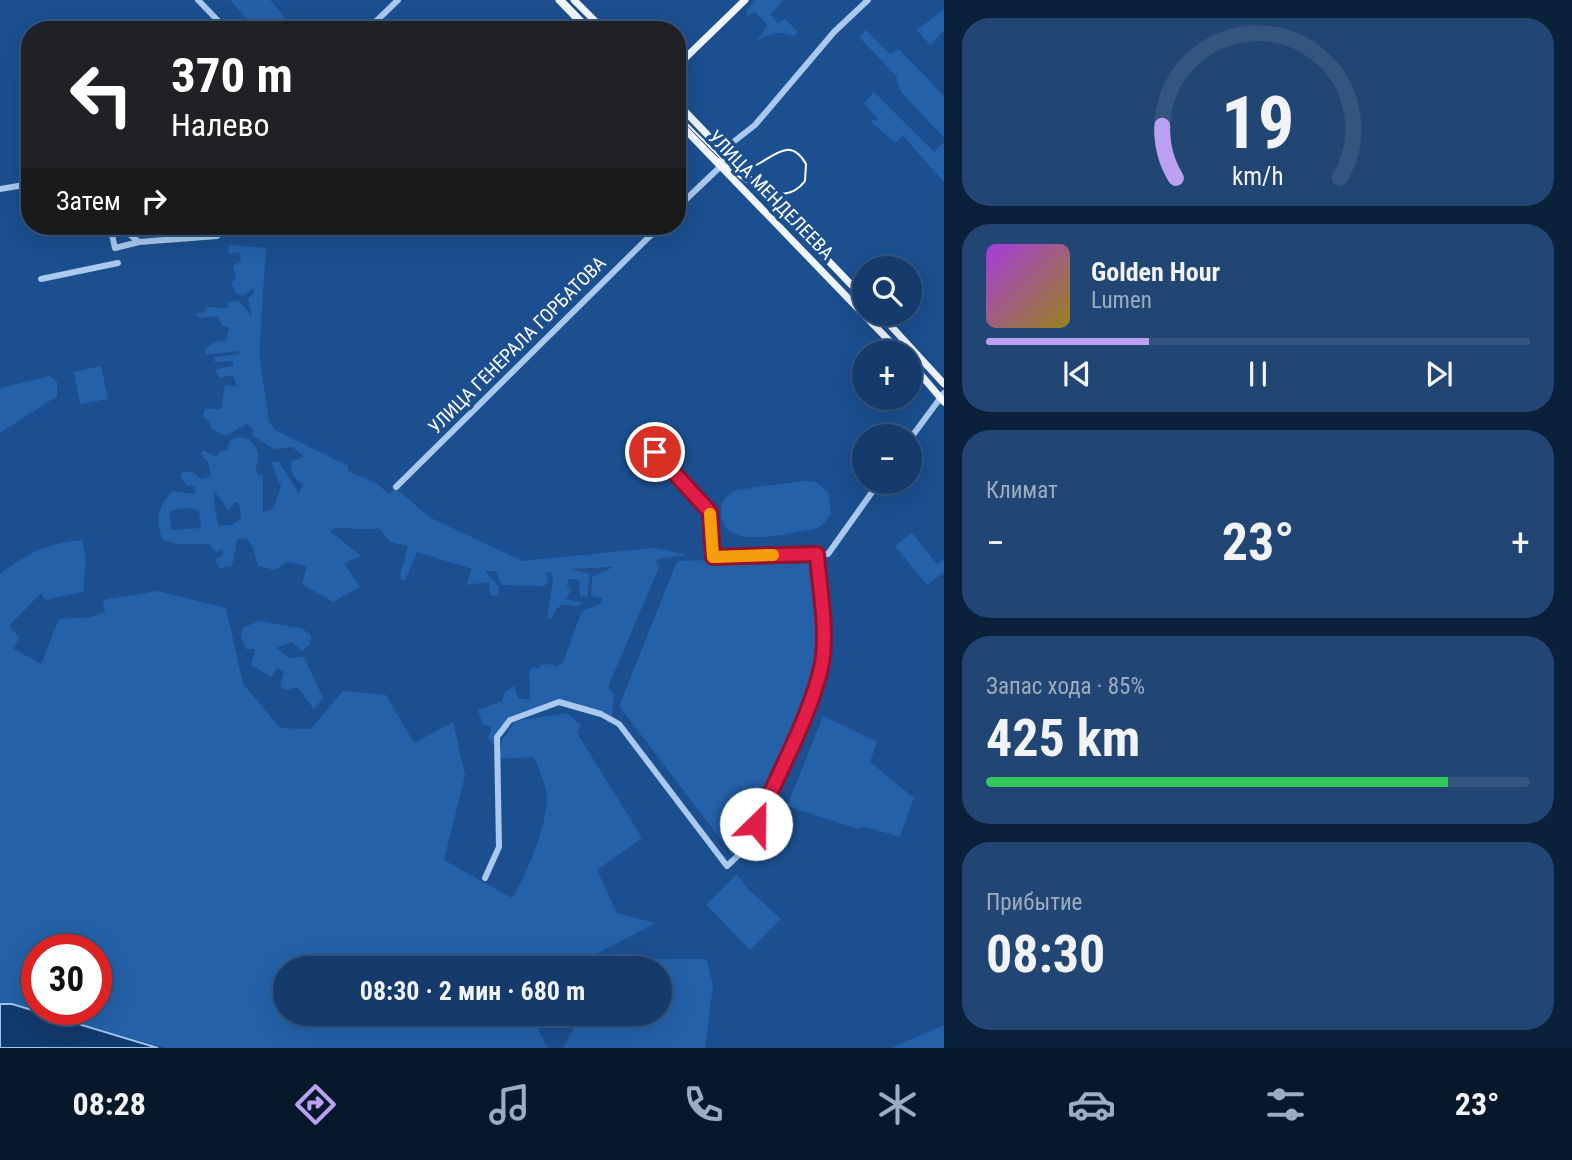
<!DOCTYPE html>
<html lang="ru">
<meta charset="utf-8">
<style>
:root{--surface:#143b6b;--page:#214673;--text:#f1f3f6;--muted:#9dadc1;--line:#33557e;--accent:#bca0f2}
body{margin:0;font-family:"Roboto Condensed",sans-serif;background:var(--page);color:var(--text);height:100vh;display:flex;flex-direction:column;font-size:26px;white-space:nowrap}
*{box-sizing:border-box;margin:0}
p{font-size:23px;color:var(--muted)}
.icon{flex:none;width:38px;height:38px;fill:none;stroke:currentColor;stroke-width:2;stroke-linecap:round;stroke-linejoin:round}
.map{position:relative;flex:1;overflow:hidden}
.sheet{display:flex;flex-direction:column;gap:18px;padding:18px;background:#0b203b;width:628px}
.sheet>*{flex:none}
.top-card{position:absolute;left:21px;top:21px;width:665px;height:214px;border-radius:28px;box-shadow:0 7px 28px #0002,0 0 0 2px var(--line);background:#202124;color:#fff;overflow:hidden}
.buttons{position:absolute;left:852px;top:256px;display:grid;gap:14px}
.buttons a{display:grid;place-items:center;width:70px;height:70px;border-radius:50%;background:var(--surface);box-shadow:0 7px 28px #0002,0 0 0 2px var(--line);font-size:35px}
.speed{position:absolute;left:21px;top:934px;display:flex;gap:14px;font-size:35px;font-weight:700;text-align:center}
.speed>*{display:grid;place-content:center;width:91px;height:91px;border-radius:50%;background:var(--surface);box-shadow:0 7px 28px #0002,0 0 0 2px var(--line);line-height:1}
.speed .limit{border:10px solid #d22;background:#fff;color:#111}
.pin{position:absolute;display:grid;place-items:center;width:60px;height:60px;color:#fff;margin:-30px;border:4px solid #fff;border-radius:50%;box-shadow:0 2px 7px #0007}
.me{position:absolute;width:77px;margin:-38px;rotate:23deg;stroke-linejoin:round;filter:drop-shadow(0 0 5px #0008)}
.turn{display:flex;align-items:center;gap:24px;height:147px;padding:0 35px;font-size:32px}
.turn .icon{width:91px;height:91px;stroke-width:2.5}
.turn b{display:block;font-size:49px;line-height:60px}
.then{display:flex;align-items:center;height:66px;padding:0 35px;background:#0003;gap:14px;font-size:26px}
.big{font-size:52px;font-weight:700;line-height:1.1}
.sheet .widget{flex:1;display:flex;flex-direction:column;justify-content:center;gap:10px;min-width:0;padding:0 24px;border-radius:28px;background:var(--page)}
.sheet .dial{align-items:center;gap:0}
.dial svg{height:182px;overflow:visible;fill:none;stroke:var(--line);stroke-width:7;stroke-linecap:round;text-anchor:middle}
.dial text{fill:var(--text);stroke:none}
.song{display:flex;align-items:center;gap:21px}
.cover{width:84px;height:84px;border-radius:10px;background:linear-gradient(135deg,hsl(280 70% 55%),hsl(50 70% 35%))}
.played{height:7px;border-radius:4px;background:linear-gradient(90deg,var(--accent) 30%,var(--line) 30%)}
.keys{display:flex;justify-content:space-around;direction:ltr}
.heat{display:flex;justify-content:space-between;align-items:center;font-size:38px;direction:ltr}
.charge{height:10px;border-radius:5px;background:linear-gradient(90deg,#34c759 85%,var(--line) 0)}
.trip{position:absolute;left:273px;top:956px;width:399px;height:70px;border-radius:35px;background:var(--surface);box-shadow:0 7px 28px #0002,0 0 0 2px var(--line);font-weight:700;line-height:70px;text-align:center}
.dock{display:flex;height:112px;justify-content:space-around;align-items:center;background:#08182b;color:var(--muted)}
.dock .icon{width:49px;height:49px}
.dock .current{color:var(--accent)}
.dock b{font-size:32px;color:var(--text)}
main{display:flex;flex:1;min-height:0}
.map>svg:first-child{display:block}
</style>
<main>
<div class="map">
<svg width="944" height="1048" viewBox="0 0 944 1048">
<rect width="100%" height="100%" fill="#1b4f8f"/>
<path fill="#2461a8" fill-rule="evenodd" d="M230 0H270L287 20 275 30H256Z
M756 0H784L770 14 778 23 785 19 798 32 794 36C782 31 768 33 757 41L767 25 755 12 746 16 747 10Z
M944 9V30L930 45 917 30Z
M866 30 890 54 899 49 944 96V138L900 91 896 76 859 37Z
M874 92 936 154 935 150 944 143V182L903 136 895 143 870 121 878 119 864 103Z
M229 245 266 248 259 354 269 422 275 430 348 466V471L377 484 389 494 395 488 431 518 522 561 654 548 688 555 657 559 656 563 659 567 608 687 614 695 612 719 558 700 510 716 493 745 488 738 492 727 483 725 478 710 502 701 504 693 514 686 518 698 530 700 529 672 533 667 538 669 540 665 550 664 556 667 563 662 582 611 602 603V598L591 596 592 577 613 567 569 569 590 574 587 597 580 596 579 580 568 579 567 588 572 589 566 599 584 603 579 606 562 605 556 609 552 619 547 617 553 581 551 572 546 573 548 580 544 586 501 585 496 571H485L499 587 497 596 490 595 489 582 466 585 472 569 417 552 405 581 399 579 408 546 390 542 379 528C362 532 349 526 332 529L331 532 361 556 344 563 360 587 333 602 302 584 307 566 287 562 275 570 258 566 252 545 246 538 237 539 232 566 219 568 215 560 223 555V549L216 552 209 544H177L163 540C155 521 158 505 172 491L195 494V486H187L180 476 182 472H192L202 479 211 476 208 461 200 454 203 450 216 457 221 450 227 451 230 440C249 429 265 452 255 469L259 475 263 474V512L273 509 281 487 271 462H279L299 494 303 485C294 478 290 473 291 461L305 457 292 447 274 449 253 436V429L247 424 225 436 211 428 210 422 203 416 205 409H221L225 385 237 387 233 375 219 378 215 370 233 365V361L215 362 213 357 240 354 238 351 206 355 205 349 215 342 226 341 229 327 222 326 218 316 200 318 195 315 207 310V307L228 308 229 302 239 301 252 316 248 299 255 292 253 288 244 295 236 294 231 282 236 278 233 266 241 261 239 252 229 254ZM215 492 228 510 236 502 239 503 241 519 230 525 218 526 213 494ZM189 508 199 511 201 528 171 530 170 511Z
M101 366 108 399 80 404 74 372Z
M50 376 57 382V396L0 433V388Z
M804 481 816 482 828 492 831 513 823 525 815 529C789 532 720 554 721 511 721 500 727 495 736 490Z
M912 533 937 564 944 559V572L927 585 895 546Z
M82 540 86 560 83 592 45 600 41 593 9 626 19 637 14 649 41 664 59 619C76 617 90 620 105 612L103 600 158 591 226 608 243 684 280 728 311 729 343 691 386 695 414 743 453 722 465 775 444 860 512 898C526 877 549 820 547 794 545 782 538 768 534 757L499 759 502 741 515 721 567 713 581 725 577 733 642 838 597 870 617 913 656 923 569 968H285V1013H529L548 1048H166L12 1004H0V574C26 554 48 543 82 540ZM37 950H96V1010H37Z
M814 557 820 616V662L742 851 732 854 619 706 677 561Z
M258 621 301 628 311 635 310 645 302 651 292 642 276 648 289 658 304 657 323 698 314 709 297 687 287 690 280 687 284 671 277 668 271 677 251 665 255 649H246L241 638 243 628Z
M823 716 877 742 870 762 914 798 900 837 866 827 858 829 787 806Z
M737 874 746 887 781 919 750 950 706 905Z
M656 959H706L713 985 705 1048H564L581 1013H660V968H636Z
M944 1025V1048H892Z"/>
<path fill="#123a6d" stroke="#9cc4f0" stroke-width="2" d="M0 1004H12L158 1048H0Z"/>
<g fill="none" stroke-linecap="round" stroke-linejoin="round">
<path stroke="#a9c9ee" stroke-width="6" d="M198 0 227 30
M367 30 398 0
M0 189 30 184
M677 208 721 166 723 150 755 125 834 32 868 0
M110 226 115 248 139 242 217 236 229 226
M110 228 129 234 139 242
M41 279 118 263
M910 439 944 393
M655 452 710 512 713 557 828 554 880 481
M396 487 660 226
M485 878 499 847 497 737 510 720 559 702 601 714 619 724 727 866 746 848 806 707 822 662V616L816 554"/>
<path stroke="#f0f6ff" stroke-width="7" d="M559 0 588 30
M574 0 604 30
M677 66 745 0
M677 103 864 298
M677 121 900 352
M879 313 944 384
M910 362 944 402"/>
<path stroke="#fff" stroke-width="2" d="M564 0 593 30
M677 114 729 166C737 168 744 170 752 167 771 160 789 134 806 164L805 181C771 226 700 141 677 118"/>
</g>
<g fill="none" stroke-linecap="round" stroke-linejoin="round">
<g stroke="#92132f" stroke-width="18">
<path id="route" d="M655 452 710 512 713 557 817 554C819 588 828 628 822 663 813 710 776 779 756 824"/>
</g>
<use href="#route" stroke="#e11d48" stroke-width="12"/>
<path stroke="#f59e0b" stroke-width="12" d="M710 514 713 557 773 555"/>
</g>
<g text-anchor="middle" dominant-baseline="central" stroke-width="7" stroke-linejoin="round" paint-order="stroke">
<g font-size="19" fill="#fff" stroke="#1b4f8f">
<text transform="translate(771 195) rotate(46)">УЛИЦА МЕНДЕЛЕЕВА</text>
<text transform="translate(517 345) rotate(-45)">УЛИЦА ГЕНЕРАЛА ГОРБАТОВА</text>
</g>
</g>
</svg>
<div class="buttons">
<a><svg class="icon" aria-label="search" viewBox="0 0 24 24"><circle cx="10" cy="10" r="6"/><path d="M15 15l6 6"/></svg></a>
<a>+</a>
<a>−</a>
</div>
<div class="speed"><div class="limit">30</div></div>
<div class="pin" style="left:655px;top:452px;background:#d93025"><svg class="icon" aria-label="arrive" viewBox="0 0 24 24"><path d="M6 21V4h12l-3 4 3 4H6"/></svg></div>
<svg class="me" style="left:756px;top:824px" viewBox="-20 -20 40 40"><circle r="19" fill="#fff"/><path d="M0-13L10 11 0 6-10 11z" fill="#e11d48"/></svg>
<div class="trip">08:30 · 2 мин · 680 m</div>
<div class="top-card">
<div class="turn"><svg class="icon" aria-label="left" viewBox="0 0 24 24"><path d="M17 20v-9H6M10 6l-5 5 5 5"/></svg><div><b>370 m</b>Налево</div></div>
<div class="then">Затем<svg class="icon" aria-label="right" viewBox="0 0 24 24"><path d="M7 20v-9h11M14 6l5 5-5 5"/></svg></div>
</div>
</div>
<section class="sheet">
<div class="widget dial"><svg viewBox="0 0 100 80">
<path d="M14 69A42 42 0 1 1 86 69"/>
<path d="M14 69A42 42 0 0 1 8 46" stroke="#bca0f2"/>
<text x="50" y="56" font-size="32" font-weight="700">19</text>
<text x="50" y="72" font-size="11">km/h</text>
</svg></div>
<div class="widget">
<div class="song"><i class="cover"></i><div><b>Golden Hour</b><p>Lumen</p></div></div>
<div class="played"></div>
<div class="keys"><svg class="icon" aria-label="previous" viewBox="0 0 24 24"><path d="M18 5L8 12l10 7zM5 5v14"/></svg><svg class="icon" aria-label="pause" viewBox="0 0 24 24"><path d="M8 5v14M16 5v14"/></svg><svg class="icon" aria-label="next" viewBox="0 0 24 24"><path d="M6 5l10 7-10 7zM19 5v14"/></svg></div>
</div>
<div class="widget"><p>Климат</p>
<div class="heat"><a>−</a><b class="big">23°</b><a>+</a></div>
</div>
<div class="widget"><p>Запас хода · 85%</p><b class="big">425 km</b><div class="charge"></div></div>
<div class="widget"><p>Прибытие</p><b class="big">08:30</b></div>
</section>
</main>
<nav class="dock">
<b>08:28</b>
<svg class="icon current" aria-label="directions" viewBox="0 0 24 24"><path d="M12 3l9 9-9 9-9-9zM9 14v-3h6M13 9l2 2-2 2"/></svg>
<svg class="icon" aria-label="music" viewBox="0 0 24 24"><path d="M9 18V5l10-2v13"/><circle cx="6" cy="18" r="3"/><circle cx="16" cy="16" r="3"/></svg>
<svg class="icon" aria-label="phone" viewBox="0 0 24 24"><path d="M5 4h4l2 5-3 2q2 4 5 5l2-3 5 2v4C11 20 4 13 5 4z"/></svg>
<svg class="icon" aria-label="climate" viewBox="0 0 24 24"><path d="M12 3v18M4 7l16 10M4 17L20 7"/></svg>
<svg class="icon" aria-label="car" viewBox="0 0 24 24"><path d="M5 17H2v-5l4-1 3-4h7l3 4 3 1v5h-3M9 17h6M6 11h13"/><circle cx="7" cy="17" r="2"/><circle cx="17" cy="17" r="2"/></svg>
<svg class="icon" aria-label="filters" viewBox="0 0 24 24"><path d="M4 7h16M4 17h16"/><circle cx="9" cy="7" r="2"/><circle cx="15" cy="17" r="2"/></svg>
<b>23°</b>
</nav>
